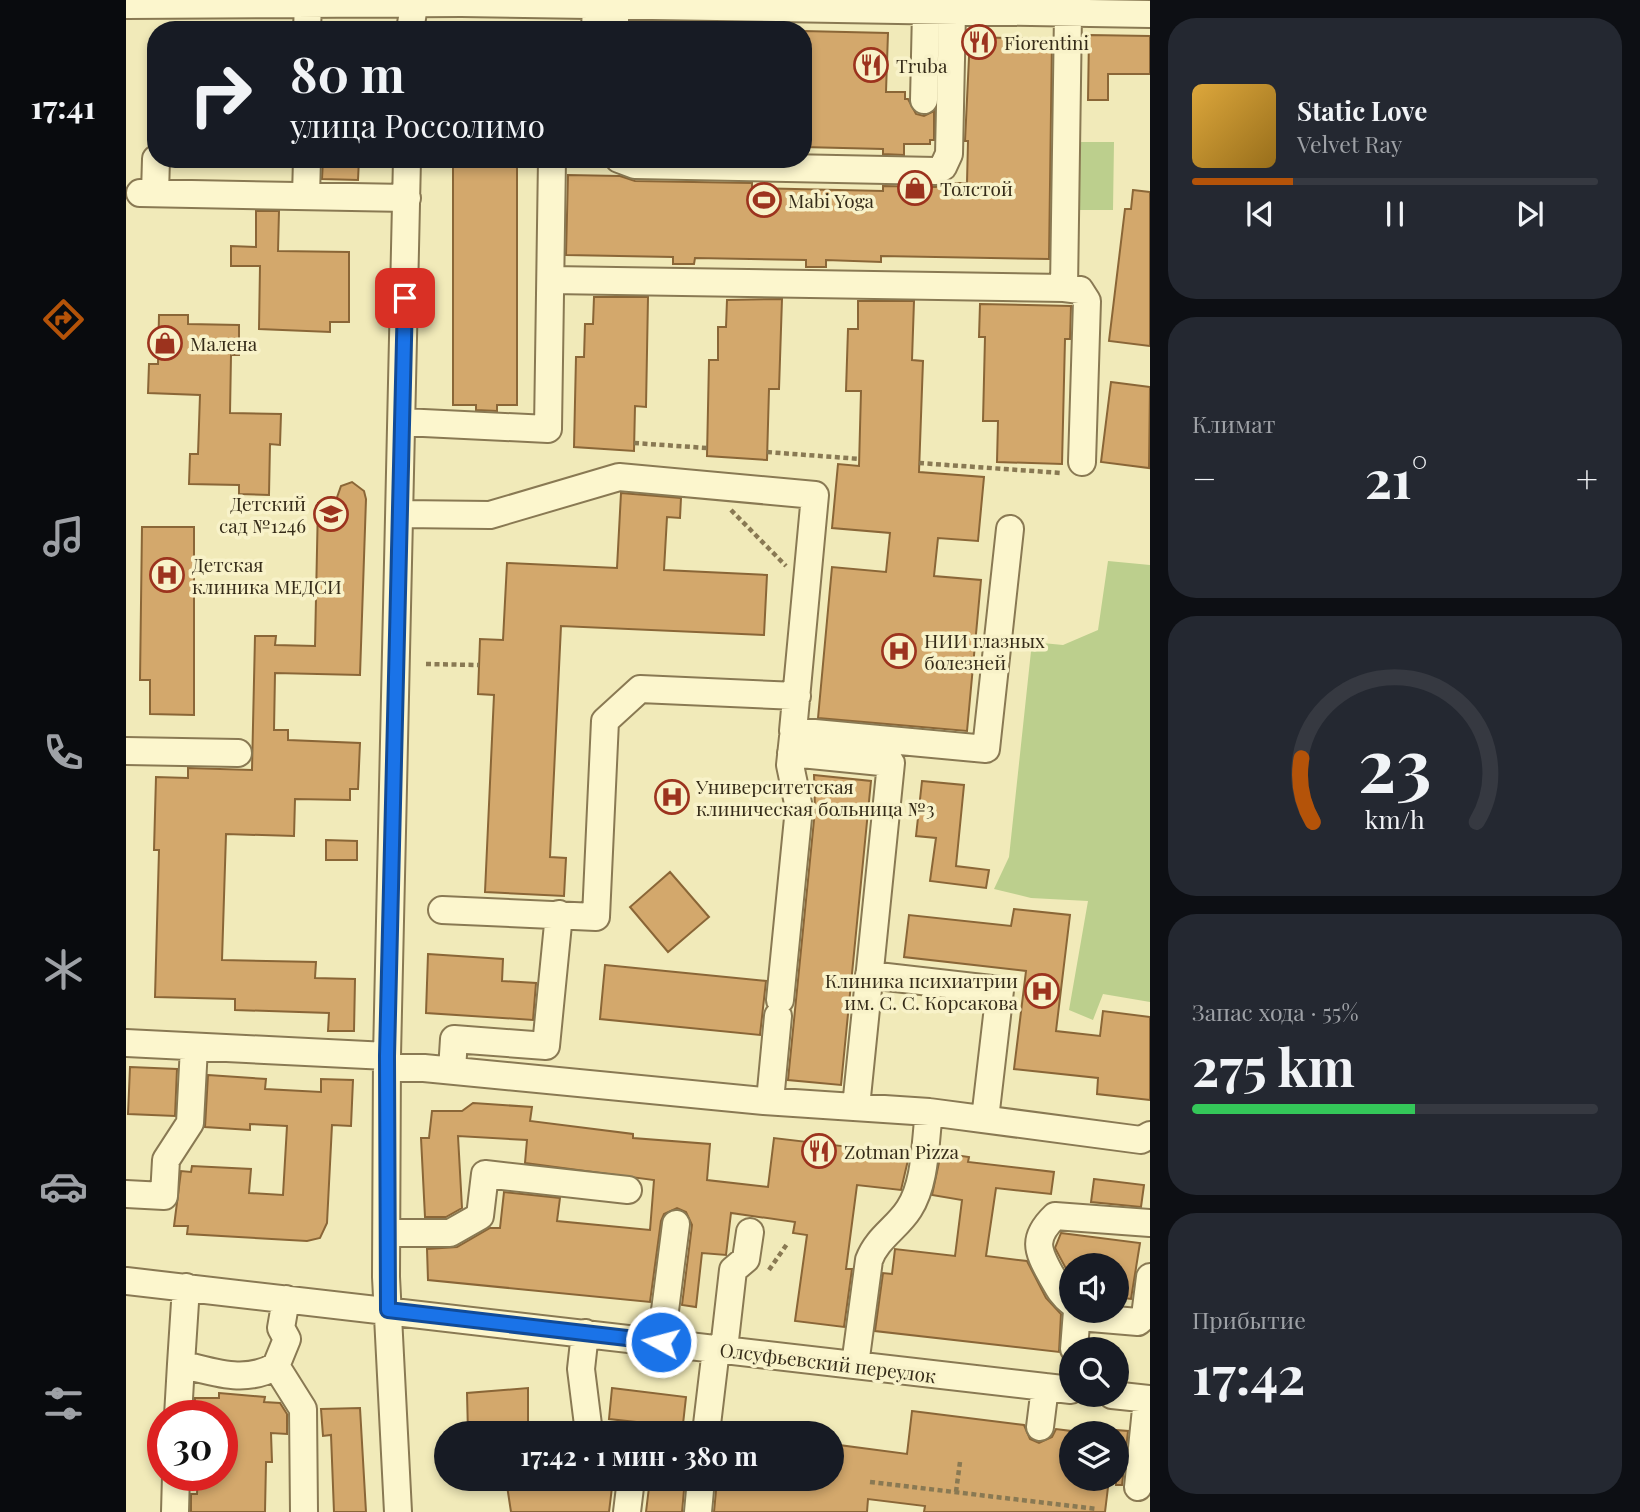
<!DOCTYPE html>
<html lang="ru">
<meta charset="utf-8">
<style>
:root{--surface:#171b24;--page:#242831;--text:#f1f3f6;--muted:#9ea1a6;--line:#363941;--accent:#b45309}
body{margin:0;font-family:"Playfair Display",serif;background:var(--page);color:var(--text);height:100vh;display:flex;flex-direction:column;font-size:26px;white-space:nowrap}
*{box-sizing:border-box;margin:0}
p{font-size:23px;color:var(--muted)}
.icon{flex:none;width:38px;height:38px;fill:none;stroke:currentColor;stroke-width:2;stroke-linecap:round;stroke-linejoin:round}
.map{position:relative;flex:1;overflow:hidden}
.details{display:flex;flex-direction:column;gap:18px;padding:18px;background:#0d0f14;width:490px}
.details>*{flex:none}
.top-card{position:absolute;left:21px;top:21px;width:665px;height:147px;border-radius:28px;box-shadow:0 4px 10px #0003;background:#171b24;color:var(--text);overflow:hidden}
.fabs{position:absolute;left:933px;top:1253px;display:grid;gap:14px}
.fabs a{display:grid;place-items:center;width:70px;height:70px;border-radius:50%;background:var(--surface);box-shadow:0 4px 10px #0003;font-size:35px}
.speed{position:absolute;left:21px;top:1400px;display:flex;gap:14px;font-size:35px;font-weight:700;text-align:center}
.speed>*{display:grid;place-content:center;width:91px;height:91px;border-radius:50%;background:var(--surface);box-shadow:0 4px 10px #0003;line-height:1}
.speed .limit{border:10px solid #d22;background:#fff;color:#111}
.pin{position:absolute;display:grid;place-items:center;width:60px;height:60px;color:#fff;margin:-30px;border-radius:14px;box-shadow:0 4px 10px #0006}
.me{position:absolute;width:77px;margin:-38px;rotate:277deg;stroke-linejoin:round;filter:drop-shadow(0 0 5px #0008)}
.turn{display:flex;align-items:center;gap:24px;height:147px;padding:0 28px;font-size:32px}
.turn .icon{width:91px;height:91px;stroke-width:2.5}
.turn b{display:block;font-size:49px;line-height:60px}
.big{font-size:52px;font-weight:700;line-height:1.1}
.details .tile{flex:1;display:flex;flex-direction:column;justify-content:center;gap:10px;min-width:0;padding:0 24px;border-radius:28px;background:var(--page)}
.details .dial{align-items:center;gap:0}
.dial svg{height:182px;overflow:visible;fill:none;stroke:var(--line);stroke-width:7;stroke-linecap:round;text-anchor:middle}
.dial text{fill:var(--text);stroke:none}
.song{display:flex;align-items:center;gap:21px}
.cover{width:84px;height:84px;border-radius:10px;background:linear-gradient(135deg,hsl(40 70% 55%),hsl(40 70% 35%))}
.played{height:7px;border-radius:4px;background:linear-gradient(90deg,var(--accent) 25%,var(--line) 25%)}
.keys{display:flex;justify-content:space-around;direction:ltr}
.heat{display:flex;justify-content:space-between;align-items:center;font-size:38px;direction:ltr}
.charge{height:10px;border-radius:5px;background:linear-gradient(90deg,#34c759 55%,var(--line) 0)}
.trip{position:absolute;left:308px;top:1421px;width:410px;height:70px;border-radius:35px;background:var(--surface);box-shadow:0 4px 10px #0003;font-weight:700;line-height:70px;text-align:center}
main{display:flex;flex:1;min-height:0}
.dock{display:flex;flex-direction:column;width:126px;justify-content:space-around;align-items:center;background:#090b0e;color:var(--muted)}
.dock .icon{width:49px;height:49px}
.dock .current{color:var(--accent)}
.dock b{font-size:32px;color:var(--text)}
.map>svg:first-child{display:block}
</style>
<main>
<nav class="dock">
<b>17:41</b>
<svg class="icon current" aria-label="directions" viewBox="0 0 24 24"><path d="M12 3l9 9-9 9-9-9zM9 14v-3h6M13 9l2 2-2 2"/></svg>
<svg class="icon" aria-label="music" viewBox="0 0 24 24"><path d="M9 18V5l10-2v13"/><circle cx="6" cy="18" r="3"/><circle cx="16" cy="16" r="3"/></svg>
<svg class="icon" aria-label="phone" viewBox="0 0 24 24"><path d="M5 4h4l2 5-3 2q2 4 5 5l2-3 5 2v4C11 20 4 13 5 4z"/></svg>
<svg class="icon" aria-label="climate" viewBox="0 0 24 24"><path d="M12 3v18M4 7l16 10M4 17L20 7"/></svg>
<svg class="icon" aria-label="car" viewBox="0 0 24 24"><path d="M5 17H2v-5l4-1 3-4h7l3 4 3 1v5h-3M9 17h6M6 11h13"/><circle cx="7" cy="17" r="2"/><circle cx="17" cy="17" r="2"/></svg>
<svg class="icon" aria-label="filters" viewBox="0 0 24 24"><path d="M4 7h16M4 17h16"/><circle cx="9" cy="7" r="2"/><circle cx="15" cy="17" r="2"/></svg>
</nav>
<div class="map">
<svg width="1024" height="1512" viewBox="0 0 1024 1512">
<rect width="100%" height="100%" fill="#f1eab9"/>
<path fill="#bccf8d" d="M949 142H988L987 210H948Z
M982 561 1024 565V1002L977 994 967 1020 943 1010 962 901 905 898 868 889 883 857 906 642 937 645 972 630Z"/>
<path fill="#d3a86c" stroke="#8a6637" stroke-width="2" d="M677 31 762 33 760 92H779V99H782L790 114 798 116 808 111V140H804V144H778V155L757 154V149L677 147Z
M963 35 1024 36V74H982V100H962Z
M844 37 926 39 923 259 755 256V262L700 260V267H680V260L569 258 568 264H547V257L440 255 442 175 494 176 509 181 626 183V188L757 191V186L810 187 821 183H841L842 141H839Z
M197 159H233L232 180 196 179Z
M327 159H391V405H371V411L350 410V405H327Z
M1007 190 1024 192V346L983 341 999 209H1005Z
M130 211H153L152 251 223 252V322H204V332L133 329 134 266H105V246L130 247Z
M468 297H522L520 407 509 406 508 451 448 447 450 357H458L459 324H467Z
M656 299 653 389H643L641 460 581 456 583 360H592V327H600L601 300Z
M732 301H788L786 360 797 361 793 472 858 477 852 541 812 538 808 576 855 580 841 731 692 718 706 567 760 572 764 533 706 528 712 464 733 466 735 391H720L722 329H732Z
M854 304 945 306 944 339H939L936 464 871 462 872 421H857L859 337H853Z
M33 315H62V324L113 325V355H105L104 413 155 414 154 445 144 444 143 495 113 494V485L63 484 64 454H72L74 395 22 393 23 364H32Z
M985 382 1024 387 1023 468 975 462Z
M226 482 238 491 240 499 234 675 149 673 148 730H162V740L234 743 232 789H224V800L169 799 168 836 100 834 96 960 190 962 189 978 229 979 228 1031H202L203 1013 109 1010V999L29 997 33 850H28L30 777 62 778V768L126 770 129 636H150L149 645 189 646 192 503H209L215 486Z
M495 493 555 498 554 518 541 517 538 570 641 575 638 635 435 626 424 857 440 858 438 896 359 892 368 695 352 694 354 639 377 640 381 563 491 568Z
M16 527H68V715L24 714V680H14Z
M688 775 745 781 715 1085 662 1080 689 810Z
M796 781 838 785 830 866 863 870 860 888 804 881 810 838 790 836Z
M200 840 231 841V860H200Z
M544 872 583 917 542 952 504 907Z
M888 909 944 915 930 1031 974 1036 977 1011 1024 1017V1100L971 1094 972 1078 888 1069 900 971 778 957 783 915 885 926Z
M302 954 377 959 376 981 410 983 407 1020 300 1013Z
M479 965 640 981 634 1035 474 1019Z
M4 1067 51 1069 49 1116 2 1114Z
M82 1075 140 1079 139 1089 195 1092V1079L227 1080 225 1126 206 1125 201 1223 194 1238 181 1241 61 1234 62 1226H48L55 1171 65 1172 66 1166 125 1169 123 1193 157 1195 161 1126 124 1124V1130L79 1127Z
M347 1103 406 1107 404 1121 507 1134V1138L584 1144 581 1180 642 1187 648 1138 783 1154 782 1160 775 1190 731 1185 720 1269H726L718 1327 669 1321 681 1235 667 1233 669 1222 605 1213 600 1255 576 1253 570 1307 556 1305 566 1225 560 1212 551 1208 538 1214 535 1221 524 1302 302 1280 301 1249 331 1247 364 1228H374L378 1192 434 1198 431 1221 524 1230 528 1180 399 1163 401 1140 332 1136 336 1208 320 1217H299L295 1138H303L306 1111H336Z
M815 1153 843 1157 842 1162 928 1172 925 1194 870 1188 860 1256 901 1261 920 1298 935 1314 933 1352 749 1331 757 1273 766 1274 769 1249 829 1256 836 1200 806 1195Z
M968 1179 1018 1185 1015 1207 965 1202Z
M935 1233 1014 1243 1005 1299 990 1297V1265H945V1278L929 1248Z
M402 1388V1433H342L341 1393Z
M486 1388 560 1397 556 1433H527L528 1424 483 1419Z
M93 1393 139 1397 138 1402 154 1403 161 1414V1434L145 1433 146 1462H140L139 1512H65V1494H71L72 1475H96V1416H68L69 1398H93Z
M234 1408 240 1512H208L205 1435 197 1436 195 1409Z
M786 1411 898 1425 904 1439 913 1443 926 1437 930 1429 945 1431V1479H983L979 1512H798L799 1506 742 1499 741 1512H588L591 1480 665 1488 666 1479H705V1444L781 1454Z
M990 1430 1002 1431 996 1485H990Z
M380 1479H487L483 1512H385Z
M524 1479H559L556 1512H520Z"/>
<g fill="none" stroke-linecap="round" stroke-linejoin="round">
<g stroke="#897953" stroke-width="30">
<path id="minor" d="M0 5 335 3 1024 14
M181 30 182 4
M284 30 289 0
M469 30 470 5
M489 30V5
M798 100 800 11
M493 159 509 165 810 171 817 167 823 154 826 12
M14 193 281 198
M29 193 30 159
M180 196 181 159
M425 280 938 288 942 13
M938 288 954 290 961 301 956 462
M277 422 422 429 426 159
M275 514 364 515 493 477 689 495 667 731 860 749 884 529
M0 751 112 753
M665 753 765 763 730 1107
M316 910 470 917 479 721 514 689 671 696
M743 975 874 990 859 1119
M654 1000 673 808 664 765 667 737
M0 1043 261 1056
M261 1068H298L638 1101 803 1112 1015 1140 1024 1135
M326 1070 328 1039 420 1046 433 914
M644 1101 652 1016
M0 1194 38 1196 40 1160 64 1123 68 1047
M261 1233H324L354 1216 359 1174 502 1190
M0 1281 945 1390
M60 1287 55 1364C86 1372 120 1384 150 1366
M160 1299 155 1328 161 1339 150 1366 177 1409 178 1512
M945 1302C935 1295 931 1285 925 1275 911 1250 906 1238 929 1216L1024 1223
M953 1317 1012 1322 1019 1316 1024 1277
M459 1333 455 1369 463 1433
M535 1342 550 1224
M598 1349 607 1270 620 1259 624 1232
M948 1349 951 1311
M729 1365 743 1260C751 1238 771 1228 783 1209 800 1183 799 1142 803 1112
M986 1395 1024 1399
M52 1416 55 1364
M914 1427 919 1387
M580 1433 590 1349
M1012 1487 1021 1399
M49 1512 50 1475
M272 1512 260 1277 261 1056 281 159
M501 1512 505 1479
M572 1512 575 1479"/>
</g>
<path stroke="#897953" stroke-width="4.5" stroke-dasharray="5 3.5" stroke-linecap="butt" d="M508 443 581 448
M641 452 734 459
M793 463 935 473
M605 510 660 566
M300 664 353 665
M643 1270 661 1244
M744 1482 971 1509
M830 1492 834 1462"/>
<use href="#minor" stroke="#fcf6cd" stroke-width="26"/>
</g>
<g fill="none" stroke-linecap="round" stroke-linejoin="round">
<g stroke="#114b97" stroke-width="18">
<path id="route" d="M279 298 261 1056 262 1310 535 1342"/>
</g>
<use href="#route" stroke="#1a73e8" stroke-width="12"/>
</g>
<defs>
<g id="restaurant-ring" transform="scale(1.75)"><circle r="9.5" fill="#f8f2c9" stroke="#9c331e" stroke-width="1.5"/><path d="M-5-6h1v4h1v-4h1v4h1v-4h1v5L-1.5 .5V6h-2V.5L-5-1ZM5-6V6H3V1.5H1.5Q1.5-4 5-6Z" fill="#9c331e"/></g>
<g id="shop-ring" transform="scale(1.75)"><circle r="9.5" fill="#f8f2c9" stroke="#9c331e" stroke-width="1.5"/><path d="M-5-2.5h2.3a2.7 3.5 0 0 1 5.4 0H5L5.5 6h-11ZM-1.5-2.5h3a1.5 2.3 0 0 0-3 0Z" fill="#9c331e"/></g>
<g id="stadium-ring" transform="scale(1.75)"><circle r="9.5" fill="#f8f2c9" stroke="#9c331e" stroke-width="1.5"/><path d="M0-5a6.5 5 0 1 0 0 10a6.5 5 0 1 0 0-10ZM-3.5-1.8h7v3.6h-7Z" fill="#9c331e"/></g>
<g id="school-ring" transform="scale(1.75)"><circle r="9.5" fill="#f8f2c9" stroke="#9c331e" stroke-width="1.5"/><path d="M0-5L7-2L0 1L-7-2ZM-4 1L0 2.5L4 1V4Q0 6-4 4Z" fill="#9c331e"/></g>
<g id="hospital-ring" transform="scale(1.75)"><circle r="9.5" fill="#f8f2c9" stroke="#9c331e" stroke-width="1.5"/><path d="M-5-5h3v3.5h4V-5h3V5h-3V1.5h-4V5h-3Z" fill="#9c331e"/></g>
</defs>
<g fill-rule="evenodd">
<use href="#restaurant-ring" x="853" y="42"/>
<use href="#restaurant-ring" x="745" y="65"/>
<use href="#shop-ring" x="789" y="188"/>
<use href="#stadium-ring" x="638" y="200"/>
<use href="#shop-ring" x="39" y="343"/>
<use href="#school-ring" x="205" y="514"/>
<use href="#hospital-ring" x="41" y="575"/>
<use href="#hospital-ring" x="773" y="651"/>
<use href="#hospital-ring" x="546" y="797"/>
<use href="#hospital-ring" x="916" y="991"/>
<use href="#restaurant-ring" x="693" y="1151"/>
</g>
<g text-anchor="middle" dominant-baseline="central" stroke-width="7" stroke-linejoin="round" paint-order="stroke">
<g font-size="19" fill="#362c19" stroke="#f8f2c9" text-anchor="start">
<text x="878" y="42">Fiorentini</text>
<text x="770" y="65">Truba</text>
<text x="814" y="188">Толстой</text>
<text x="662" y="200">Mabi Yoga</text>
<text x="64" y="343">Малена</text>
<text x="180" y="503" text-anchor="end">Детский<tspan x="180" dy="22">сад №1246</tspan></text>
<text x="66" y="564">Детская<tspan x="66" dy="22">клиника МЕДСИ</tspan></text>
<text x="798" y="640">НИИ глазных<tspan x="798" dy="22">болезней</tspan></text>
<text x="570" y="786">Университетская<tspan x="570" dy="22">клиническая больница №3</tspan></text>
<text x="892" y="980" text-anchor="end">Клиника психиатрии<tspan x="892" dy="22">им. С. С. Корсакова</tspan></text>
<text x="718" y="1151">Zotman Pizza</text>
</g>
<g font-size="19" fill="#362c19" stroke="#f8f2c9">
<text transform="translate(702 1362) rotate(7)">Олсуфьевский переулок</text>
</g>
</g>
</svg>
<div class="fabs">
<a><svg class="icon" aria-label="sound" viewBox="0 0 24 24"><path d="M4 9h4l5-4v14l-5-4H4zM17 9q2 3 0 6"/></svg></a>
<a><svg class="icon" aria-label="search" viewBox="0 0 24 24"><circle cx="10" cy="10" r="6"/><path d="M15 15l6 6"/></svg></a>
<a><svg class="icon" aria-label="layers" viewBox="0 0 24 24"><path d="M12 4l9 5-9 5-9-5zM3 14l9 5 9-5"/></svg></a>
</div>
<div class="speed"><div class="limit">30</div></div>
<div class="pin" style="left:279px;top:298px;background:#d93025"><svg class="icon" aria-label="arrive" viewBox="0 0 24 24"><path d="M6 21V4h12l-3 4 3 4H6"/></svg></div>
<svg class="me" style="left:535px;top:1342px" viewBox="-20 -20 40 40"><circle r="17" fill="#1a73e8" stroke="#fff" stroke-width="3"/><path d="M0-11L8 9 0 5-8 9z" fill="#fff"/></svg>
<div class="trip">17:42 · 1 мин · 380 m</div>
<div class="top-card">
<div class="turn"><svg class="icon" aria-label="right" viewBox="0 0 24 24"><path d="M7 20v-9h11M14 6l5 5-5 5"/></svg><div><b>80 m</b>улица Россолимо</div></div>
</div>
</div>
<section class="details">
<div class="tile">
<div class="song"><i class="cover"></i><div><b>Static Love</b><p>Velvet Ray</p></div></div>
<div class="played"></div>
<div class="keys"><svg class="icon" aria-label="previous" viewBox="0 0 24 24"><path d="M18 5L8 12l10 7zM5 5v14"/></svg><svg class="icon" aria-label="pause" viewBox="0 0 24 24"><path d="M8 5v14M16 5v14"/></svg><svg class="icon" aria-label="next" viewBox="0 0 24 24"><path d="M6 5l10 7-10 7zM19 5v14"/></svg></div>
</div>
<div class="tile"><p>Климат</p>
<div class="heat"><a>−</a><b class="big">21°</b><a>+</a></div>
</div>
<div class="tile dial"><svg viewBox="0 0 100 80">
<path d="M14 69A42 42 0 1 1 86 69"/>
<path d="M14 69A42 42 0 0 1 9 41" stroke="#b45309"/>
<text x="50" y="56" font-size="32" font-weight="700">23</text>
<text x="50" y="72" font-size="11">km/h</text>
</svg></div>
<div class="tile"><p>Запас хода · 55%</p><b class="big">275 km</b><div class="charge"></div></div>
<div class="tile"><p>Прибытие</p><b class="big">17:42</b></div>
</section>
</main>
